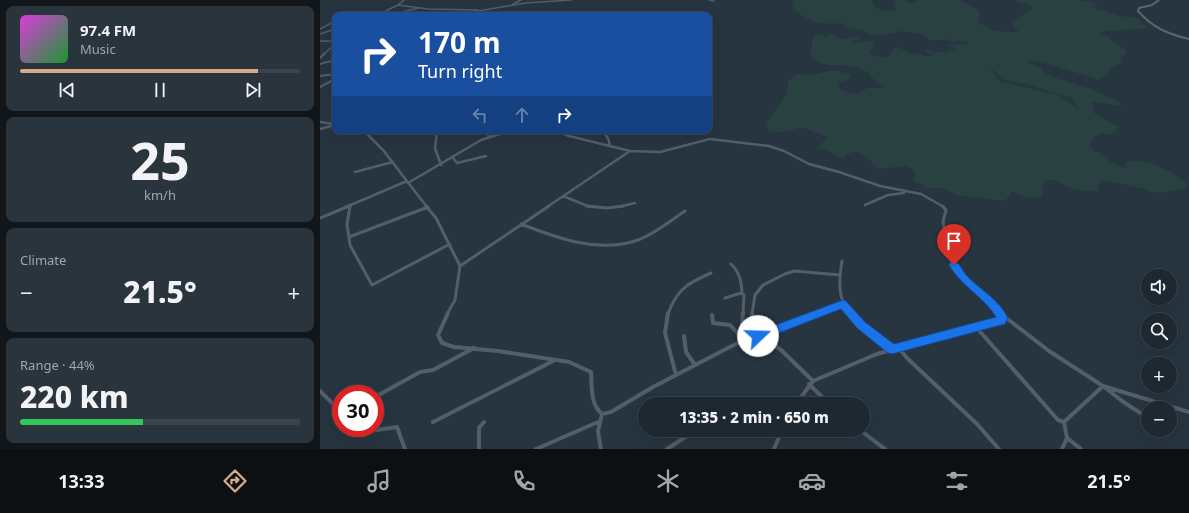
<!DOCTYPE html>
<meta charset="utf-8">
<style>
:root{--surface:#1d2830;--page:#2a343c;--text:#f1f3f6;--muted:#a0a6ab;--line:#3b444c;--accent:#d6ab8b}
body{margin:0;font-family:"Noto Sans",sans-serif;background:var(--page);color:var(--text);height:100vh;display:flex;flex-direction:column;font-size:15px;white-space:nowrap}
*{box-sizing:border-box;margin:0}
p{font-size:13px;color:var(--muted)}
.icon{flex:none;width:22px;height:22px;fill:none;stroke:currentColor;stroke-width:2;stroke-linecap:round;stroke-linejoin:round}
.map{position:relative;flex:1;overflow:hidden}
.details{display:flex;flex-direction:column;gap:6px;padding:6px;background:#10161a;width:320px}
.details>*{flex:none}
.hud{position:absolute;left:12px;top:12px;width:380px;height:122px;border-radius:8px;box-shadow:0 4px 16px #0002,0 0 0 1px var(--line);background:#1a4fa0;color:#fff;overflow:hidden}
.buttons{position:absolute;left:821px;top:269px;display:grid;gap:8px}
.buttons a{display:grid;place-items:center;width:36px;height:36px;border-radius:50%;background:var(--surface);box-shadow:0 4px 16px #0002,0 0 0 1px var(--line);font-size:20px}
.speed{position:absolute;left:12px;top:385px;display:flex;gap:8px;font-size:20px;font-weight:700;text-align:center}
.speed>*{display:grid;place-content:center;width:52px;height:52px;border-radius:50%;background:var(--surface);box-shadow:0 4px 16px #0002,0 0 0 1px var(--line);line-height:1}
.speed .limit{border:6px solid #d22;background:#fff;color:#111}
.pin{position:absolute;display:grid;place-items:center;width:34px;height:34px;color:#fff;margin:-41px -17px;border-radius:50% 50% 50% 0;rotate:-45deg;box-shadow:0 0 4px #0007}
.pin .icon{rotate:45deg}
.me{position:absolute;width:44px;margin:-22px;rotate:69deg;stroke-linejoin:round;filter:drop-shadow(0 0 3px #0008)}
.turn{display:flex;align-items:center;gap:14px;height:84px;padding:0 20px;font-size:18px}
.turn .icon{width:52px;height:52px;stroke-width:2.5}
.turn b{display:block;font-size:28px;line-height:34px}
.lanes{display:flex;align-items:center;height:38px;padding:0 20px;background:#0003;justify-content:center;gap:20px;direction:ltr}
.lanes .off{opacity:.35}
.big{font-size:30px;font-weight:800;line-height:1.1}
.details .tile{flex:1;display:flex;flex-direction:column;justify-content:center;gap:6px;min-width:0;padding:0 14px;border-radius:8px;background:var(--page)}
.details .dial{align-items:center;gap:0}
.dial b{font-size:52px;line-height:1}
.song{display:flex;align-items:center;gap:12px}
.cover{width:48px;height:48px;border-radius:6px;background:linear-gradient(135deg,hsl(300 70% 55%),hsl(130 70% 35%))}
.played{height:4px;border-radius:2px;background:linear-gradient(90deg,var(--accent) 85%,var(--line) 85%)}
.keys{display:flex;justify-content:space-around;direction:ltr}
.heat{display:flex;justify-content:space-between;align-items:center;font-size:22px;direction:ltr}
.charge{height:6px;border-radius:3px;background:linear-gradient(90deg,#34c759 44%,var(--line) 0)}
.trip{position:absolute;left:318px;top:397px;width:232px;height:40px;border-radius:20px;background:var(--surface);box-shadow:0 4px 16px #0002,0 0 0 1px var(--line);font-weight:800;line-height:40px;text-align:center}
.tab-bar{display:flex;height:64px;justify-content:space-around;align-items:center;background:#0c1013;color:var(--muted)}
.tab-bar .icon{width:28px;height:28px}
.tab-bar .current{color:var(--accent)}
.tab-bar b{font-size:18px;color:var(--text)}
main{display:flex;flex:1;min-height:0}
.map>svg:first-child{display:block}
</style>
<main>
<section class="details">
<div class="tile">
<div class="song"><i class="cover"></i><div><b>97.4 FM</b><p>Music</p></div></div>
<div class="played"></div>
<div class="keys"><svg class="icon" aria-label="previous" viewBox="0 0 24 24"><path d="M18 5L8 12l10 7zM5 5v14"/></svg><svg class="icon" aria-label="pause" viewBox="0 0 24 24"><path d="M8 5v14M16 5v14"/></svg><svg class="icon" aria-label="next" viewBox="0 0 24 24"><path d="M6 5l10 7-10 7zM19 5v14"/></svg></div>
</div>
<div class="tile dial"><b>25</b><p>km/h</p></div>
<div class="tile"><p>Climate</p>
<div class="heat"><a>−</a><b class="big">21.5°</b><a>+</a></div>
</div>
<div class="tile"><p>Range · 44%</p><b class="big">220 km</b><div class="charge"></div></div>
</section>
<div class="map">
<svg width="869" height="449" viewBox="0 0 869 449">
<rect width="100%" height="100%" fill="#273540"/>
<path fill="#294141" d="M473 0H551L556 8 567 11 575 10 576 6 574 0H584L590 3 598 0H640L659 11V23C674 32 682 32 699 32L692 25C695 20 708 11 712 8V6L693 0H760L780 4 773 7 774 8 800 16 817 18 820 20 824 26 830 28 779 32 791 37 790 40 803 48 807 53 806 55 800 57 802 63 789 69V73L779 80 732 65 708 60V63L724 69 722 71 733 77 773 90 801 103V106L771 101 774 113 787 121 800 127 790 135 781 133 772 139 770 146 774 151 781 153C788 162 797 166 808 169L806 164 808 161C814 162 821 161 827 162 840 166 859 175 868 185L864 189 841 193 832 192 822 188 781 180 778 187V191C770 191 761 192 753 189 742 185 738 180 726 180L723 186V195L720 198 706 197 692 192 685 201 637 195 622 188 606 189 602 184 594 182 595 176 594 170 587 166 558 169C549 158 537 143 523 159L506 150 497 148 508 137 480 127C472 131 460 132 451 132L447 129 446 124 467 93 468 81 476 74 494 75 512 70 530 74 531 79 518 83 520 89 533 94H540L541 91 548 88H563C559 82 550 78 548 72 542 70 536 66 529 66 513 64 498 69 490 52L492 48C490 41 494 37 499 34L508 37 507 35 509 33 520 39H526L530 37 543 38 532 41V43L549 41 554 43 550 53 558 57H568L575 47H578L594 55 598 53 609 57 612 55 605 51 606 49 616 53 618 51C635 52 658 60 672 71 676 75 673 77 682 82L735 94C744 97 750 106 759 109L752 98 713 86 684 80 676 72 665 66 626 51 636 49 635 47 622 45 648 44V43L642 41 627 42 629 40 627 39 611 41 604 35 582 31 562 35H552L544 31 523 27 524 23C502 25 488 23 472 7Z"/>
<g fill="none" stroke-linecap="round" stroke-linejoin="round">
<path stroke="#535e68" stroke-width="1.5" d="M389 0 394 1
M193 4 201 0
M78 5 108 9 158 10
M57 15 78 5 84 0
M70 15 98 8
M136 15 205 3 251 0
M0 29 15 21
M0 34 15 29
M0 41H15
M4 54 15 44"/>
<path stroke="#535e68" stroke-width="2" d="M0 58 5 53
M0 64 15 60
M12 74 15 68
M0 76 15 74
M0 87 15 79"/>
<path stroke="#535e68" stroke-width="2.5" d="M0 122 15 124
M0 129 15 125
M44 131 63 150 107 207
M117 131 115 148 121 165
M282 131 288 138 290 146
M168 138 169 131
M310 151 340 152 390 139 449 146 464 151 489 164 519 172 560 186 601 194 624 207
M133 158 137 163 166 156
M35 172 73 162
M88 183 161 140 190 131
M243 196 270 207
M545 205 568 195 584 193
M26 207 87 181
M30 207V205
M227 207 310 151 249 136 237 131
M298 207 315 203"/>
<path stroke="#535e68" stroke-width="3" d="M30 206 27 224 30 245 52 285 130 244
M106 206 116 218 140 266 135 300 127 314
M267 206 287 208 303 206
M622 206 626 210 623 222 629 256 643 277 670 302 680 314
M0 218 29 206
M201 224C237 238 279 254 318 240 335 234 350 221 365 211
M29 237 108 207
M522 261C519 280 517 298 530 314
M411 264C420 272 422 282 422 294
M140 266 229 206
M405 298 421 293 424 295 423 314
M348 314C357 289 368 283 391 273
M432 314 435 295 443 285 465 274 474 271 520 275
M496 314 523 304"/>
<path stroke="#535e68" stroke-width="4" d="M128 313 118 335 122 343 134 347 178 351 249 362 271 372C272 387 270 404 282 414L291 412 333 387 406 349 424 340 438 336 460 349 493 381 557 354 579 348 587 358 657 424 679 449
M348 313 345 333 356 375
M432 313V324L438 336 499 313
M529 313 542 326 572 349
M681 314 729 351 783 386 802 401 828 418
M392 315 393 323 410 325 424 340
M656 327 738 420 744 422
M364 336 366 352 375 365
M421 336 423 313
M579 348 678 322 682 318 680 313
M489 384 509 404
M0 391 21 412
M55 397 100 372 113 370 154 348
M476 404 493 381
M113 422 235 360
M38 428 43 432 77 427 85 449
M540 430 565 449
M747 438 761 449
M159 449V428L164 422
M216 449 278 422
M281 449 278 431 282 414
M347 449 367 436
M454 449 462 430
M742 449 747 438 744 422 783 386 869 412"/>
<path stroke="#596670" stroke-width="2" d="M839 0 832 5 819 8 818 11C833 28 848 34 869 39"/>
</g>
<path fill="#1a73e8" stroke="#114b97" d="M634 261C640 263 642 270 646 275 660 290 679 299 688 318L685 324 572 354 568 353 537 328 521 309 438 341 434 339 432 336 434 333 523 300 526 301 545 322 574 344 676 317C664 297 641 286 629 265L630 262Z"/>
</svg>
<div class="buttons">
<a><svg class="icon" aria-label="sound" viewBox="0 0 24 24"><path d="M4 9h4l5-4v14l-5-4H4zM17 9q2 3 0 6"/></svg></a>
<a><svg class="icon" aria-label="search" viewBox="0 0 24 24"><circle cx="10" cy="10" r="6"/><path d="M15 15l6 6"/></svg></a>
<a>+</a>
<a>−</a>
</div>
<div class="speed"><div class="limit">30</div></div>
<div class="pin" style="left:634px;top:265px;background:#d93025"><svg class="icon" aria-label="arrive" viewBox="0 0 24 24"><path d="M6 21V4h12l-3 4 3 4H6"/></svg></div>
<svg class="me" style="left:438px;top:336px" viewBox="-20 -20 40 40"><circle r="19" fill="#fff"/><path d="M0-13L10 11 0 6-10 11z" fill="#1a73e8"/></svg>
<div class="trip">13:35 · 2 min · 650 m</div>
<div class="hud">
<div class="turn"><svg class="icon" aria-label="right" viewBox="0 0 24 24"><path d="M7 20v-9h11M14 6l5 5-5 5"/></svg><div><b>170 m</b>Turn right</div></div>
<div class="lanes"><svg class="icon off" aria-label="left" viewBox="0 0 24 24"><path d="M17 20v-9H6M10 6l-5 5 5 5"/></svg><svg class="icon off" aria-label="ahead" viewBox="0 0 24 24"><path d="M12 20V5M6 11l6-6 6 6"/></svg><svg class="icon" aria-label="right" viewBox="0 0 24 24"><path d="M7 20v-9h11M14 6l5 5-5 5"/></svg></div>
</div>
</div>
</main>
<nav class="tab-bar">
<b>13:33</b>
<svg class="icon current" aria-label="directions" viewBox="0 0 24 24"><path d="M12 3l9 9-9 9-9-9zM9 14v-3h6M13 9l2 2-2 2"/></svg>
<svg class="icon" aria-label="music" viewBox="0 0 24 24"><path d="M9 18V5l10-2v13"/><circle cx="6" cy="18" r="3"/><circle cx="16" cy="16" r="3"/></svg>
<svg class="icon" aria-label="phone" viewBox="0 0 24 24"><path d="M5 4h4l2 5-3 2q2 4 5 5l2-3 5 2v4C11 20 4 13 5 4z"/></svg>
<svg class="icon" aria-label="climate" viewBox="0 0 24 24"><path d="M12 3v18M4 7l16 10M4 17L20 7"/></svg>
<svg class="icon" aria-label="car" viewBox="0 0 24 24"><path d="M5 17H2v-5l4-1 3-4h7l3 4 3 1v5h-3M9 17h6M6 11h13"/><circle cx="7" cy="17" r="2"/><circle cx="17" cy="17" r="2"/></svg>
<svg class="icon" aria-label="filters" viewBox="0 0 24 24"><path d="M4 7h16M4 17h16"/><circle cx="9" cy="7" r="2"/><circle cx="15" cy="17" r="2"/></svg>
<b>21.5°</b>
</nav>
